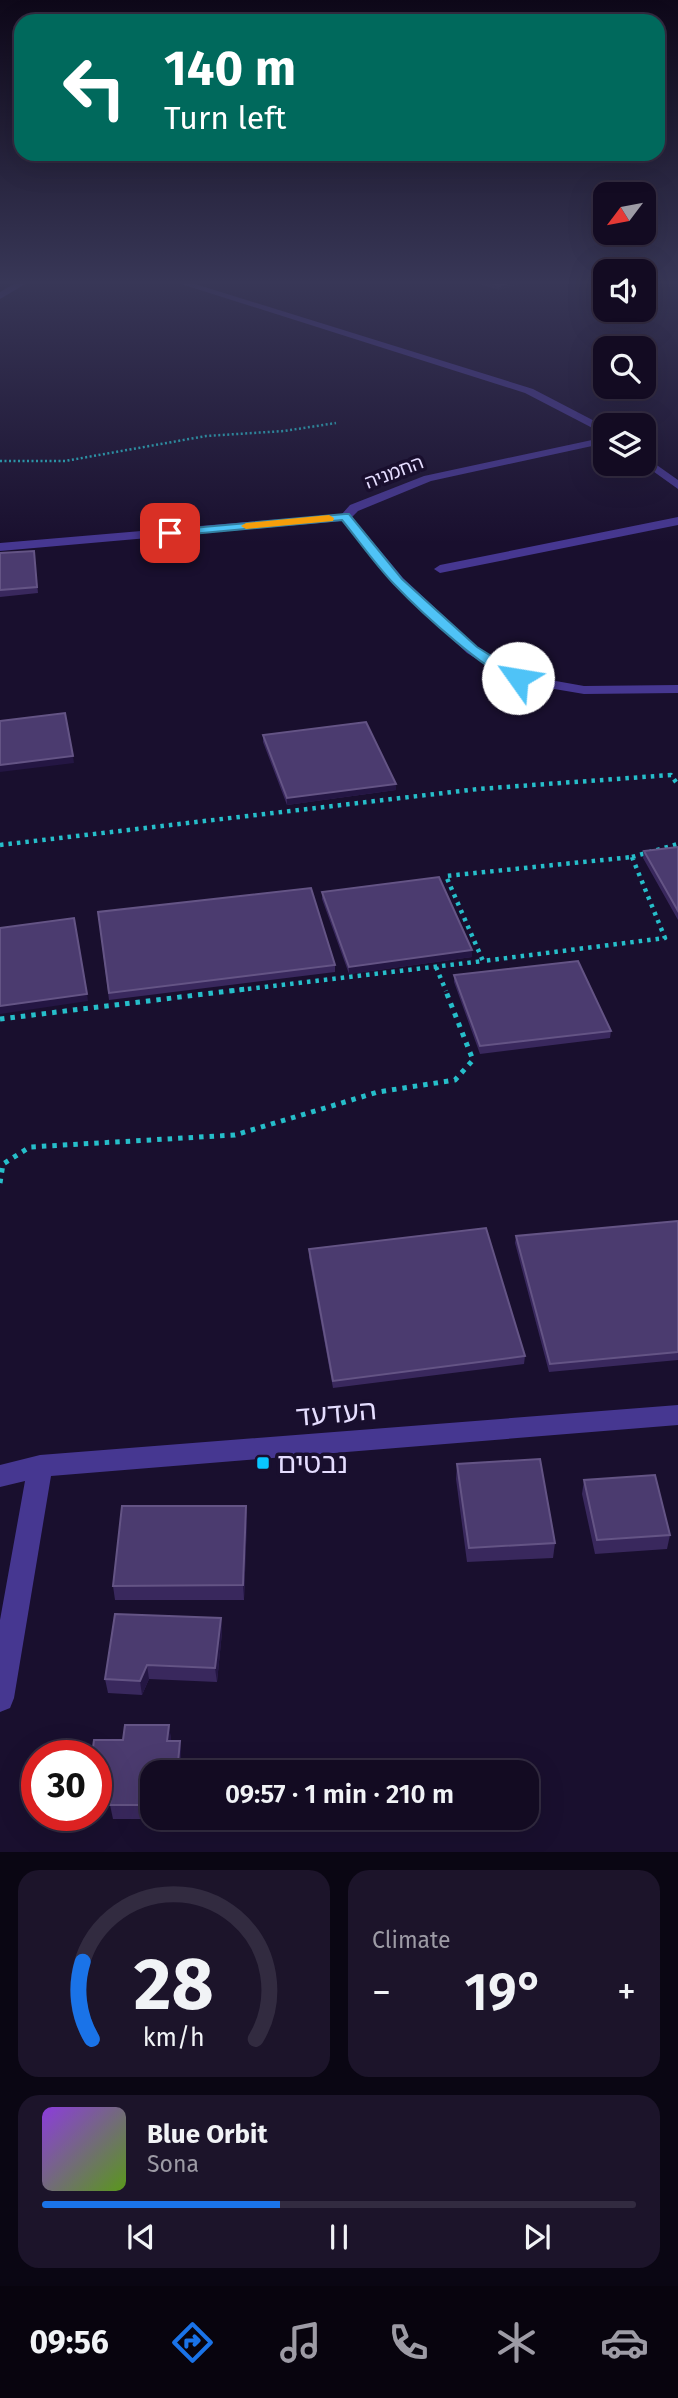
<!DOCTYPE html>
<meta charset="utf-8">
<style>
:root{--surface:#130b22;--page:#1c142a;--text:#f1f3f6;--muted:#9d9ba5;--line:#322b40;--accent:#1a73e8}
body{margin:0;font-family:"Fira Sans","Noto Sans Hebrew",sans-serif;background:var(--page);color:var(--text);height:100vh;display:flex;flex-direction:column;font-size:26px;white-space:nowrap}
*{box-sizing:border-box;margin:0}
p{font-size:23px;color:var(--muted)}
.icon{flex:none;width:38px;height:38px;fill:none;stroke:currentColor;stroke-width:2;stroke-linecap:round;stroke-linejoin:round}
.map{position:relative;height:1852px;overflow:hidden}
.drawer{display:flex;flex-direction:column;gap:18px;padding:18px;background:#0a0613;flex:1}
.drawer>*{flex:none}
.banner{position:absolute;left:14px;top:14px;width:651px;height:147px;border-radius:21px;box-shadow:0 7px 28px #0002,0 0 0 2px var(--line);background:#00695c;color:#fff;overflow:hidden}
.needle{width:46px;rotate:238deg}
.controls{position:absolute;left:593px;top:182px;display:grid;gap:14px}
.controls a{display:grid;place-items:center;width:63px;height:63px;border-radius:14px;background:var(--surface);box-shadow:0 7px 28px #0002,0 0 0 2px var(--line);font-size:35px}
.speed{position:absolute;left:21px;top:1740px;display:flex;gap:14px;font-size:35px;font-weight:700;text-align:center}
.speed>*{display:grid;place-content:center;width:91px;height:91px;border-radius:50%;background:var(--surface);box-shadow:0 7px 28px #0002,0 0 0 2px var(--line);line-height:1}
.speed .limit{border:10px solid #d22;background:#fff;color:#111}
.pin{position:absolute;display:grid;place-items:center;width:60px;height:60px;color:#fff;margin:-30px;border-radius:14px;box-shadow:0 4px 10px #0006}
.me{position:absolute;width:77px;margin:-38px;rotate:302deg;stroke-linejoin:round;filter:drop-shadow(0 0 5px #0008)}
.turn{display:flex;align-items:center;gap:24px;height:147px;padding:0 35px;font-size:32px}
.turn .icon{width:91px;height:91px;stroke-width:2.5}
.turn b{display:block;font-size:49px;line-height:60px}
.big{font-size:52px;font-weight:600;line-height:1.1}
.drawer .card{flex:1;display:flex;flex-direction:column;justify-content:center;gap:10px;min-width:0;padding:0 24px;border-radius:21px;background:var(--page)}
.drawer .dial{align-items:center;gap:0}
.dial svg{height:182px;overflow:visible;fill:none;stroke:var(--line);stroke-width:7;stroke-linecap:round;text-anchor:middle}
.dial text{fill:var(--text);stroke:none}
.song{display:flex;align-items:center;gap:21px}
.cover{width:84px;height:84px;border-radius:10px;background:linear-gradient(135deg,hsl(270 70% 55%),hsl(90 70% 35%))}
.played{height:7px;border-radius:4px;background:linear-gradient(90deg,var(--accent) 40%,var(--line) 40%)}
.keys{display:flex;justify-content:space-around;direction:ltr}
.heat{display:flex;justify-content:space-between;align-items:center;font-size:38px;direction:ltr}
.drawer .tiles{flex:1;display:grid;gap:18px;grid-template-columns:1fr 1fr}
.card:last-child{grid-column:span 2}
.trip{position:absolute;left:140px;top:1760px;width:399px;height:70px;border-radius:21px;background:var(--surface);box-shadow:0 7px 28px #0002,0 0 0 2px var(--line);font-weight:600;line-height:70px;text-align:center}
.dock{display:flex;height:112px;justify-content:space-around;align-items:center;background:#08040e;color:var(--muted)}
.dock .icon{width:49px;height:49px}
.dock .current{color:var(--accent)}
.dock b{font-size:32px;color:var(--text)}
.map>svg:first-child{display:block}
</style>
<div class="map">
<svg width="678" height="1852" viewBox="0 0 678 1852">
<rect width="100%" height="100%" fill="#190f2e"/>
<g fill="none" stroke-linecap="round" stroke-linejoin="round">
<path stroke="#26beca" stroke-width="2.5" stroke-dasharray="2 2.5" stroke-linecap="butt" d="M0 461H65L206 436 284 431 336 423"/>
<path stroke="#26beca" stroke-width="4.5" stroke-dasharray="3.5 5" stroke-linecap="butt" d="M0 845 478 789 671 775 678 785
M632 857 665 938 483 961 446 876Z
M632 857 678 844
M436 967 446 991
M231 991 483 961"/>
<path stroke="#26beca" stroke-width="5" stroke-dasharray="4.5 6" stroke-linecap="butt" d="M0 1019 246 989
M0 1183 3 1164 30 1147 235 1135 378 1092 455 1080 473 1060 445 989"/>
<path fill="#463791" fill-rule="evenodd" d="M16 283H27L0 299V292Z
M178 283H192L533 389 606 427V435L525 393Z
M606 437V443L431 481 358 511 352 517 403 578 477 647 522 675 584 686 678 685V693L584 694 513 682 467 653 393 584 342 521 0 551V543L342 514 350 505 424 476Z
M644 456 678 480V489L643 464Z
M678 517V525L440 573 434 569 440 565Z
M678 1405V1425L51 1476 14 1698 10 1708 0 1712V1620L25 1481 0 1487V1465L40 1455Z"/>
</g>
<path fill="#39285d" d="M476 283H522L499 290Z
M34 551 38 593 0 597V553Z
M263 735 396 790 287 805 263 742Z
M678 847V920L643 858 644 851Z
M322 892 472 957 349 974 322 899Z
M98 912 335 965V972L109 1000Z
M454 975 611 1031 610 1038 480 1054 454 982Z
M678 1221V1360L549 1372 515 1243 516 1236Z
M309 1249 525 1356 524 1364 333 1388 309 1257Z
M457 1464 555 1543 553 1558 467 1562 456 1479Z
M584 1480 670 1535 667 1549 595 1554 582 1494Z
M246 1506 247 1520 244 1600H115L113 1586Z
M221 1618 222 1632 217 1682 149 1679 142 1695 108 1693 105 1679Z
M169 1725 171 1741H180L181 1755 180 1773H152V1818L177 1819H113L110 1805 111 1799H96V1755L123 1740Z"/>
<path fill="#241643" d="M507 283H522L499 290V286Z
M73 756 74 763 0 772V765Z
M396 784V790L287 805V798Z
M472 950V957L349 974V967Z
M87 994 88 1001 0 1014V1006Z
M246 1506 247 1520 244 1600 243 1585Z
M221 1618 222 1632 217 1682 215 1668Z
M147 1665 149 1679 142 1695 140 1681Z
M169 1725 171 1739 169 1755 167 1741Z
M180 1741 181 1755 180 1773H177Z"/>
<path fill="#4b3b6f" stroke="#645485" stroke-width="2" d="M492 283H507L499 286Z
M34 551 37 587 0 590V553Z
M65 713 73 756 0 765V721Z
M366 722 396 784 287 798 263 735Z
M678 847V911L644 851Z
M439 877 472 950 349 967 322 892Z
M311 888 335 965 109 993 98 912Z
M74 918 87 994 0 1006V928Z
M578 961 611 1031 480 1046 454 975Z
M678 1221V1352L550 1364 516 1236Z
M486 1228 525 1356 333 1381 309 1249Z
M540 1459 555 1543 469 1548 457 1464Z
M655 1475 670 1535 597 1540 584 1480Z
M122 1506H246L243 1585 113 1586Z
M115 1614 221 1618 215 1668 147 1665 140 1681 105 1679Z
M125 1725H169L167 1741H180L177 1773H152V1805H110L112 1785H96V1755H92L94 1740H123Z"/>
<linearGradient id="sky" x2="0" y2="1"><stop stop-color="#0e0819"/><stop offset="0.52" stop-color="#383757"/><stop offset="1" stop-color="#383757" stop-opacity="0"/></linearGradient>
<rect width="678" height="543" fill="url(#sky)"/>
<path fill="#4fc3f7" stroke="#337fa1" stroke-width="2" d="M345 514H349L402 579 477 647 523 676V681C498 686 413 604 394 584 375 564 359 541 342 520L170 536 165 533 170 530Z"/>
<path fill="#f59e0b" d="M329 515 334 518 333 521 246 529 241 526 246 523Z"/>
<rect fill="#09c6ff" stroke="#190f2e" stroke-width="2.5" x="256" y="1456" width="14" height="14" rx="3.5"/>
<g text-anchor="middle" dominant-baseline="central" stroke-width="7" stroke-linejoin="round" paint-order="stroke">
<g font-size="19" fill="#e5ddff" stroke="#190f2e">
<text transform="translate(394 472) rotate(-21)">החמניה</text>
</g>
<g font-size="28" fill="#e5ddff" stroke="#190f2e">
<text transform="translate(336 1413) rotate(-5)">העדעד</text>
</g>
<g font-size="28" fill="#e5ddff" stroke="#190f2e" text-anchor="start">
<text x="277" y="1463">נבטים</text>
</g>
</g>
</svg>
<div class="controls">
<a><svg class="needle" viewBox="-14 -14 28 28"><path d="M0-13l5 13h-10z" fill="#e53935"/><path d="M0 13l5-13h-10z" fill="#9d9ba5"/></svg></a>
<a><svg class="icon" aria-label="sound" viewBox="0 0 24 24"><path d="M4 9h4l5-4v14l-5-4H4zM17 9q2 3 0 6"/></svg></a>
<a><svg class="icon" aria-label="search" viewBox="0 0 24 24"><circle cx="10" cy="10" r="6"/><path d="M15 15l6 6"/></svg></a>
<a><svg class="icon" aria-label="layers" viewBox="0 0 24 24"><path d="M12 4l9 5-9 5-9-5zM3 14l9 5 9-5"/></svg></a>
</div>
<div class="speed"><div class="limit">30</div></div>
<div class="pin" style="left:170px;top:533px;background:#d93025"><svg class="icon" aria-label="arrive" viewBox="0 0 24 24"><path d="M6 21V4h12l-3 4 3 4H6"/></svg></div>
<svg class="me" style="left:518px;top:678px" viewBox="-20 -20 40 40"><circle r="19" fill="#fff"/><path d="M0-13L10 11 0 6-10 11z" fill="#4fc3f7"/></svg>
<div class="trip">09:57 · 1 min · 210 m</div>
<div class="banner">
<div class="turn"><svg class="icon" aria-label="left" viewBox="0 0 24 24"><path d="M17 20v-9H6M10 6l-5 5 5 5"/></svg><div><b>140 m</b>Turn left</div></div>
</div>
</div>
<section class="drawer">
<div class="tiles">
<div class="card dial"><svg viewBox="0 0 100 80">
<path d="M14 69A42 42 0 1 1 86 69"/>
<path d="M14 69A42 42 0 0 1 10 35" stroke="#1a73e8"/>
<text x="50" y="56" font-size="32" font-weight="700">28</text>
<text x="50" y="72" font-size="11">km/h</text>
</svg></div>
<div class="card"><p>Climate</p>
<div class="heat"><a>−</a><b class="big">19°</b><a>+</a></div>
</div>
<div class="card">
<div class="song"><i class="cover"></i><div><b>Blue Orbit</b><p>Sona</p></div></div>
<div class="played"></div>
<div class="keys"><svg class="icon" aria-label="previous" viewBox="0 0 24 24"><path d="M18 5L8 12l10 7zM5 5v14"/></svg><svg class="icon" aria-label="pause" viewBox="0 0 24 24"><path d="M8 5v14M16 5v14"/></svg><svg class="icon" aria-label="next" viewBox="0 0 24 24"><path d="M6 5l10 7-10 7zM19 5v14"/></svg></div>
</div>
</div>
</section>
<nav class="dock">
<b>09:56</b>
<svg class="icon current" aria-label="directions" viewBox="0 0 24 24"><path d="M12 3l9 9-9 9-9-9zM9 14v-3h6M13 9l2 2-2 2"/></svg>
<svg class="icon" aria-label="music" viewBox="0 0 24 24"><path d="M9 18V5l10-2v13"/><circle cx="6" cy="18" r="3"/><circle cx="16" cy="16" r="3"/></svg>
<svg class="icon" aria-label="phone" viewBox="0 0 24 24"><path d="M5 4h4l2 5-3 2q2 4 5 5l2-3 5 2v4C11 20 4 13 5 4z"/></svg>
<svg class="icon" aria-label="climate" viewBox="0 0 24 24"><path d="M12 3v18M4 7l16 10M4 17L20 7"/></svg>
<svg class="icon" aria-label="car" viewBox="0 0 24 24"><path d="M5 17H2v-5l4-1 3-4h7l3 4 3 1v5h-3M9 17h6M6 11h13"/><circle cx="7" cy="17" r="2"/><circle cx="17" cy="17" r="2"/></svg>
</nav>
